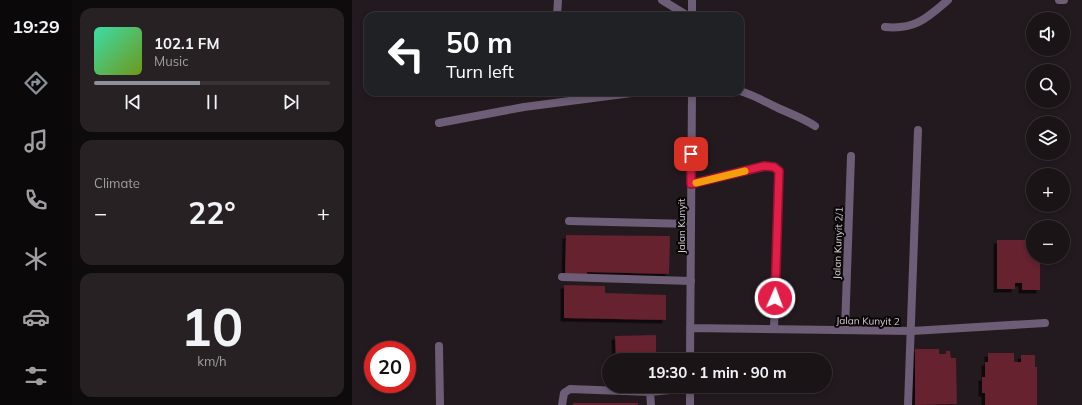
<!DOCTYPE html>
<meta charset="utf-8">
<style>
:root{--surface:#1a1417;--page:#272124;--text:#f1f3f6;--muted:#9f9ea1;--line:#383336;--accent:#8c9099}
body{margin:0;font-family:Mulish,sans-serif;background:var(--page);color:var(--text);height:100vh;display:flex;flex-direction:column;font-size:15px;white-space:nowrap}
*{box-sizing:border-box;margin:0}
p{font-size:13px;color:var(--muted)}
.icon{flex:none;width:22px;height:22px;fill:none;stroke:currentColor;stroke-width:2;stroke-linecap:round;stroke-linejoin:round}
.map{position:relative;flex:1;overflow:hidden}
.details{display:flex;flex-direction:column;gap:8px;padding:8px;background:#0e0b0d;width:280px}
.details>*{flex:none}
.hud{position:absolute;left:12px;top:12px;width:380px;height:84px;border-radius:12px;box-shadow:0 2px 6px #0003,0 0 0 1px var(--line);background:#202124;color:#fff;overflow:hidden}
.tools{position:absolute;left:674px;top:12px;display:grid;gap:8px}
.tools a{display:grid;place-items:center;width:44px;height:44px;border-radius:50%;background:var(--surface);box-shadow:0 2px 6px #0003,0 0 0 1px var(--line);font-size:20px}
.speed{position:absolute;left:12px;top:341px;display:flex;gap:8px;font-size:20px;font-weight:700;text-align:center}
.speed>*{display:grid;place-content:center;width:52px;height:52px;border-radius:50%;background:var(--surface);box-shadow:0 2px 6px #0003,0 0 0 1px var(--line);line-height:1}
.speed .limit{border:6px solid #d22;background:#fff;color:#111}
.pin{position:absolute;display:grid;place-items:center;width:34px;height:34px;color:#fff;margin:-17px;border-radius:8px;box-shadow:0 2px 6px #0006}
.me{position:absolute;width:44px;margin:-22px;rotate:2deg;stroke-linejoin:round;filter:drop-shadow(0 0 3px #0008)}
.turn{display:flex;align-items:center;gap:14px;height:84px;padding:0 16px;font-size:18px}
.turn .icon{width:52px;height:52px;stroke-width:2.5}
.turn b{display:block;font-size:28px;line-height:34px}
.big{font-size:30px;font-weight:700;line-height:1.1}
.details .card{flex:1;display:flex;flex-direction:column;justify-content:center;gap:6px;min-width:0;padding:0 14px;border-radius:12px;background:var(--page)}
.details .dial{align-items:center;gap:0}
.dial b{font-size:52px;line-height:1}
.song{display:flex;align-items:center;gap:12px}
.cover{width:48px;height:48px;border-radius:6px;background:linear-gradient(135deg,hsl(160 70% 55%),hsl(80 70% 35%))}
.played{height:4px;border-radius:2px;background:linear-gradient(90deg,var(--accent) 45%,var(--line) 45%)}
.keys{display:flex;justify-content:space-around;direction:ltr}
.heat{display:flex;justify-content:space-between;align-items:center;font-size:22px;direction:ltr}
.trip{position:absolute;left:250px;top:353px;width:230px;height:40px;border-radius:20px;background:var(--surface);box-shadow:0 2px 6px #0003,0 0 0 1px var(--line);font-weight:700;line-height:40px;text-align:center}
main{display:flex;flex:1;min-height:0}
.menu{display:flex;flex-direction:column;width:72px;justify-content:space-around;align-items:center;background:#0a0809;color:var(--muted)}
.menu .icon{width:28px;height:28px}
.menu .current{color:var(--accent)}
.menu b{font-size:18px;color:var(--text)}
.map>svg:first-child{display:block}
</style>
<main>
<nav class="menu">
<b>19:29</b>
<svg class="icon current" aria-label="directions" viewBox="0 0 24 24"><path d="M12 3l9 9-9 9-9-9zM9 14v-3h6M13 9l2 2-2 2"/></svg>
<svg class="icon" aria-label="music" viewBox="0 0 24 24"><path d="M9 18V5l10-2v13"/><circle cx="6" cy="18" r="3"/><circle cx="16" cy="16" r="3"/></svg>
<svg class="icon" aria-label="phone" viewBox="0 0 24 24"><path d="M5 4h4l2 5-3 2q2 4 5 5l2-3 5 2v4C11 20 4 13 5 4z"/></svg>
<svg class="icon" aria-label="climate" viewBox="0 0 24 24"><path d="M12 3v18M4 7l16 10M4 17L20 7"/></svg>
<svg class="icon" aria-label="car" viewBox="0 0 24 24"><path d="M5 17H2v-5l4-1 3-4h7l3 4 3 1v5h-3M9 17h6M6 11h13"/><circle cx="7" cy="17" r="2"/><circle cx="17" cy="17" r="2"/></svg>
<svg class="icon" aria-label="filters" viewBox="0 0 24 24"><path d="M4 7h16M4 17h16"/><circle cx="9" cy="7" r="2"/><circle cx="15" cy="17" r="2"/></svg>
</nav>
<section class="details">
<div class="card">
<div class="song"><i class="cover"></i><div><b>102.1 FM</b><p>Music</p></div></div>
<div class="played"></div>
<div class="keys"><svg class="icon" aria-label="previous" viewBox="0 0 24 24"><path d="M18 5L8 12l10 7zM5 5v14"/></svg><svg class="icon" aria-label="pause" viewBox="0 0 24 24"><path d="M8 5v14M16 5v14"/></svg><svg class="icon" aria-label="next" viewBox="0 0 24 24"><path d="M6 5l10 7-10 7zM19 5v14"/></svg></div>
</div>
<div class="card"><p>Climate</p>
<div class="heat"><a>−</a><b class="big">22°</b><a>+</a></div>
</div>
<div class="card dial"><b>10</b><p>km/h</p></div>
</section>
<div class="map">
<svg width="730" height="405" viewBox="0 0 730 405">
<defs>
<filter id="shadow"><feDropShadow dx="-3.5" dy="3.5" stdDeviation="0" flood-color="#0009"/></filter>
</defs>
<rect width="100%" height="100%" fill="#231a1f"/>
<path fill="#66202e" filter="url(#shadow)" d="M214 235 318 236 317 274 235 272V275H213Z
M645 240H681V257H688V290H670V283H663V289H645Z
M212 285 253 286V293L314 295V320L212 318Z
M304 335V360H264L263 336Z
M563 349H587V354H594V351H598L599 358H604L605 404 563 405Z
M636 353H662V362H669V355H683V367H685V405H633V393H630V377H633V362H636Z
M221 403H286V405H221Z"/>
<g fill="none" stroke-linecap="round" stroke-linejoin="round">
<path stroke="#6d5d76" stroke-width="8" d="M310 0 336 16
M707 0H712
M205 16 206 0
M533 27C563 30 575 18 596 0
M388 91C402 95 413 102 426 108 439 114 451 118 463 126
M310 92H343
M87 123 172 107 287 92
M339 184 412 167H422L427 171 422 329
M210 277 339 281
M87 346 88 405
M298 392 299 405
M210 405 212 393 218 389 298 392 338 388
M556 405 566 130"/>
<path stroke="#6d5d76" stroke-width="8" d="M340 16V0
M217 221 339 224
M338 328 560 331 693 323
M493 330 499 156
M338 360 340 92
M338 405V386"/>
</g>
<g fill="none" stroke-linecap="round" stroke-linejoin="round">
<g stroke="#92132f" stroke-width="10">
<path id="route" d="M339 154V184L412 166 422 167 427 171 423 298"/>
</g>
<use href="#route" stroke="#e11d48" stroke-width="7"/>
<path stroke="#f59e0b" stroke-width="7" d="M344 183 393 171"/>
</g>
<g text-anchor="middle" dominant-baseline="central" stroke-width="4" stroke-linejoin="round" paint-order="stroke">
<g font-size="10" fill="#d7d0d4" stroke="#0a0608">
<text transform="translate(329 226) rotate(-90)">Jalan Kunyit</text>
<text transform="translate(486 243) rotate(-88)">Jalan Kunyit 2/1</text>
<text transform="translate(516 321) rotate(1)">Jalan Kunyit 2</text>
</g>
</g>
</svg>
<div class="tools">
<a><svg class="icon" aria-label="sound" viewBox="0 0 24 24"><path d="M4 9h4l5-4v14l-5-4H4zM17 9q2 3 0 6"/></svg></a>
<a><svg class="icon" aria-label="search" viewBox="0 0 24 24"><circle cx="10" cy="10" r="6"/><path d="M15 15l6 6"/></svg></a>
<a><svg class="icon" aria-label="layers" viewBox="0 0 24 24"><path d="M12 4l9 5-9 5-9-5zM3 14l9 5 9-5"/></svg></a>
<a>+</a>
<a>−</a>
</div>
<div class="speed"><div class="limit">20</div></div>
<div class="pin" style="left:339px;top:154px;background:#d93025"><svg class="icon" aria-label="arrive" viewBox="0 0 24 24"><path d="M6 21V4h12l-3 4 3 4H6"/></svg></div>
<svg class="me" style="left:423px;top:298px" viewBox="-20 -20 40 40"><circle r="17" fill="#e11d48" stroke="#fff" stroke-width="3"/><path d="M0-11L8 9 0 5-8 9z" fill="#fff"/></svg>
<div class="trip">19:30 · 1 min · 90 m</div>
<div class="hud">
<div class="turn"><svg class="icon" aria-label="left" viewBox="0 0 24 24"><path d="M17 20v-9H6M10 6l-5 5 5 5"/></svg><div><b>50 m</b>Turn left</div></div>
</div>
</div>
</main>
